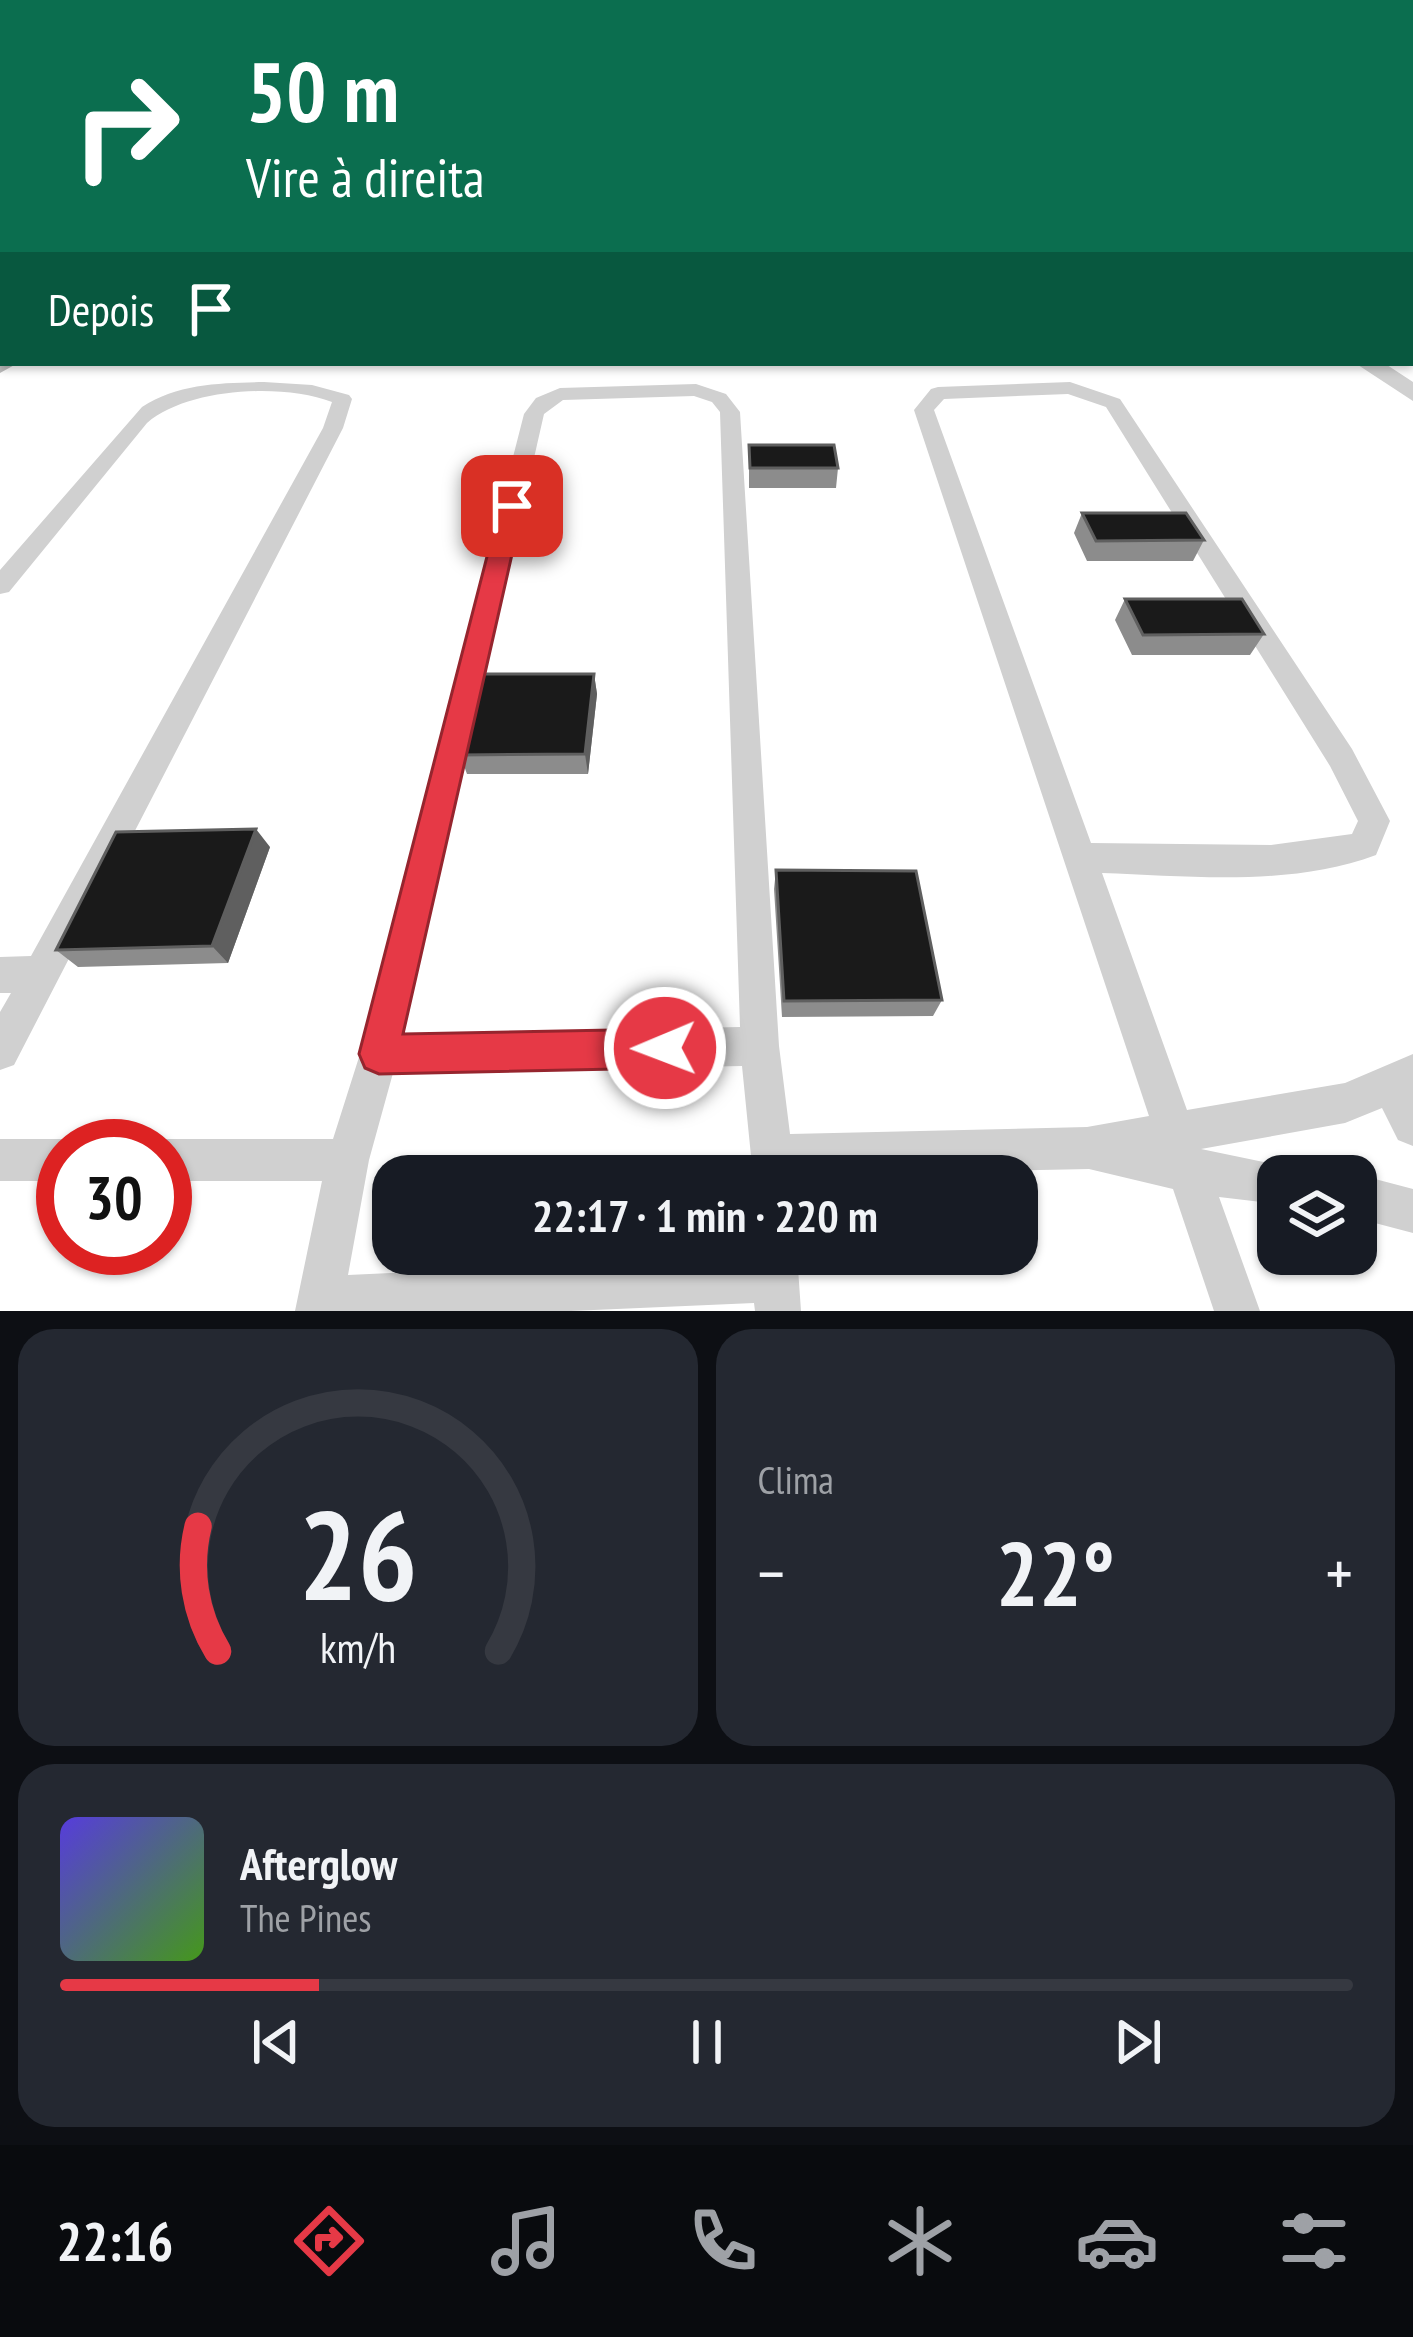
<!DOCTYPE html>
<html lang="pt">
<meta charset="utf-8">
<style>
:root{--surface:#171b24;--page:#242831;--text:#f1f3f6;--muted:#9ea1a6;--line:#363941;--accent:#e63946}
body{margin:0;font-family:"PT Sans Narrow",sans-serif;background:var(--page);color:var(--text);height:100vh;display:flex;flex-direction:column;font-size:45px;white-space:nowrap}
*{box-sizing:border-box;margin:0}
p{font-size:39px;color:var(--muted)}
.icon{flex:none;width:66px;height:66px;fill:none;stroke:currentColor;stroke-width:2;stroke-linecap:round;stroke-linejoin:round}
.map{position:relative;height:1311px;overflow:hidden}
.sheet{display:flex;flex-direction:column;gap:18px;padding:18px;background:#0d0f14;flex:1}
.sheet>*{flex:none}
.top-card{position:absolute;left:0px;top:0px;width:1413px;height:366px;box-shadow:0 3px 9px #0004;background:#0b6e4f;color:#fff;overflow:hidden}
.fabs{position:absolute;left:1257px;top:1155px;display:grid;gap:24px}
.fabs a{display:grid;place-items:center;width:120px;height:120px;border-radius:24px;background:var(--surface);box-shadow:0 3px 9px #0004;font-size:60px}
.speed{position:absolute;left:36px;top:1119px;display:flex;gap:24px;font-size:60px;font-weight:700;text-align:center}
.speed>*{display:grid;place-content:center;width:156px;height:156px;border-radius:50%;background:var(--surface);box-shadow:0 3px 9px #0004;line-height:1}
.speed .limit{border:18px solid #d22;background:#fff;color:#111}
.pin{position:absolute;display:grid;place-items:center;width:102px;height:102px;color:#fff;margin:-51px;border-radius:24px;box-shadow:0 6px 18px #0006}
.me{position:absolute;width:132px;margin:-66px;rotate:269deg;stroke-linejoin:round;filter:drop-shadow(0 0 9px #0008)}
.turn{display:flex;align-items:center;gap:42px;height:252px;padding:0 48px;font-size:54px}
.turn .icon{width:156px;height:156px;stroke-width:2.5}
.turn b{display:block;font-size:84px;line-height:102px}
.then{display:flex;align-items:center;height:114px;padding:0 48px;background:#0003;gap:24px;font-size:45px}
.big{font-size:90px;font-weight:700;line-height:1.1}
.sheet .widget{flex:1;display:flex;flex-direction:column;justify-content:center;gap:18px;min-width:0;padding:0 42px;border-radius:36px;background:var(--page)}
.sheet .dial{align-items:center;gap:0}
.dial svg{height:312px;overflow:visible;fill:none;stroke:var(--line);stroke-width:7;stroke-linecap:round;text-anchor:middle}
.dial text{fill:var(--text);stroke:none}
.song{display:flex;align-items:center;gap:36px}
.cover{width:144px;height:144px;border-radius:18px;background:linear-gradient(135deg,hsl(250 70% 55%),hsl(100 70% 35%))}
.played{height:12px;border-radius:6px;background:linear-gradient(90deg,var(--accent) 20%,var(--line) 20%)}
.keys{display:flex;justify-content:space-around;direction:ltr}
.heat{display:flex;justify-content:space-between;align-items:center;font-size:66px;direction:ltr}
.sheet .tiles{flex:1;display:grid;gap:18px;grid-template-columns:1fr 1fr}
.widget:last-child{grid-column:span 2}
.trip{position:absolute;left:372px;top:1155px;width:666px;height:120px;border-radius:36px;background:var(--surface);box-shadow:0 3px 9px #0004;font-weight:700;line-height:120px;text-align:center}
.dock{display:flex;height:192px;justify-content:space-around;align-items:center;background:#090b0e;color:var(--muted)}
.dock .icon{width:84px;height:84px}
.dock .selected{color:var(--accent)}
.dock b{font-size:54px;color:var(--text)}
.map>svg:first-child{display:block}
</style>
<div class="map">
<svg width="1413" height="1311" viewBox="0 0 1413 1311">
<rect width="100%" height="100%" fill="#fff"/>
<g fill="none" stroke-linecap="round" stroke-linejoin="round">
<path fill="#d0d0d0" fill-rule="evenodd" d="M0 149H3V156H0Z
M3 177V186L0 187V178Z
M264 382 312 385 349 395 352 399 343 428 14 1065 0 1070V1012L11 993H0V957L31 956 323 428 332 402C282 383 188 388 147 423L9 592 0 594V570L142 407C179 383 221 383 264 382Z
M1070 382 1120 399 1352 749 1390 821 1376 855C1290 887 1191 876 1102 873L1187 1110 1345 1083 1413 1054V1146L1398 1140 1382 1108 1345 1123 1201 1149 1293 1168 1296 1176H1278V1204L1219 1197 1260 1311H1214L1173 1189 1089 1169 753 1176 742 1066 393 1073 369 1160 348 1275 797 1254 801 1311H755L754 1303 571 1311H295L322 1181H165V1146H150L165 1139H333L360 1054 524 414 536 398 560 388 696 384 726 394 740 412 779 1046 790 1134 1087 1127 1149 1116 914 410 931 389 938 387ZM1068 394 1106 407 1330 766 1358 821 1352 834 1271 845 1091 843 934 410 944 399ZM694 396 712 402 720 412 740 1027 403 1034 544 414 563 400Z
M0 1139H63L78 1146H63V1181H0Z
M1356 1174 1413 1189V1233L1356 1218V1176H1352Z"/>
<path fill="#d0d0d0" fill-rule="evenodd" d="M1410 306 1413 307V321L1410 320Z
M1355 363H1384L1413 382V401Z"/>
<path fill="#bdbdbd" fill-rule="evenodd" d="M3 278V293L0 294V279Z
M0 356 3 363H18L0 373Z"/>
</g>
<path fill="#8c8c8c" d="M749 445 838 468 836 488H749Z
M1082 513 1204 540 1193 561H1087L1074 533Z
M1125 599 1264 634 1250 655H1132L1115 620Z
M594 674 597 694 588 774H467L460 755Z
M270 847 228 963 78 967 56 950Z
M776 870 942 1000 933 1016 782 1017 774 889Z"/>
<path fill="#5f5f5f" d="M594 674 597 694 588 774 585 754Z
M256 829 270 847 228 963 212 946Z"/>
<path fill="#1a1a1a" stroke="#5f5f5f" stroke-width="3" d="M749 445H834L838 468H750Z
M1082 513H1186L1204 540 1096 541Z
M1125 599H1242L1264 634 1143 635Z
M479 674H594L585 754 460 755Z
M256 829 212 946 56 950 116 832Z
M776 870 916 871 942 1000 784 1001Z"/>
<linearGradient id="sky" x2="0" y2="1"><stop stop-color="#9ec6ea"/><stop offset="0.45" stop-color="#fff"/><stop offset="1" stop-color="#fff" stop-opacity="0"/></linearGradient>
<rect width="1413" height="333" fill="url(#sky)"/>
<path fill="#e63946" stroke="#96252e" stroke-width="3" d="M512 499 523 506 403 1034 665 1029 679 1034 684 1048 679 1062 665 1068 379 1074 365 1068 359 1054 500 506Z"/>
</svg>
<div class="fabs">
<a><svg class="icon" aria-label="layers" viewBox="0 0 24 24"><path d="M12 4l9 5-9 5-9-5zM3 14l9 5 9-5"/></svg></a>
</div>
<div class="speed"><div class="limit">30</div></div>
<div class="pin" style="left:512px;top:506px;background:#d93025"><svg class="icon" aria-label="arrive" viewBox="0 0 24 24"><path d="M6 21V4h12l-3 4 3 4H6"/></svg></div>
<svg class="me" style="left:665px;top:1048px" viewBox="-20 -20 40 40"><circle r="17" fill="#e63946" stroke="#fff" stroke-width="3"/><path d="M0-11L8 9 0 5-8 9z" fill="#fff"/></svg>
<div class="trip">22:17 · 1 min · 220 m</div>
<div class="top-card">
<div class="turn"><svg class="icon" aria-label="right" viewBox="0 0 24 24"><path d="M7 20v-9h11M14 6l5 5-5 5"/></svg><div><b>50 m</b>Vire à direita</div></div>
<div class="then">Depois<svg class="icon" aria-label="arrive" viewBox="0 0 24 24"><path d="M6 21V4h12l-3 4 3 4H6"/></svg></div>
</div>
</div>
<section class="sheet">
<div class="tiles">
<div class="widget dial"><svg viewBox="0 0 100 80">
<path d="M14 69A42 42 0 1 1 86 69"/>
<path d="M14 69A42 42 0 0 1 9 37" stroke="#e63946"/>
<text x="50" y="56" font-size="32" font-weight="700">26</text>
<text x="50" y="72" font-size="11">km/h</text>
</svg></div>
<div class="widget"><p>Clima</p>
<div class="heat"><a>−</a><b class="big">22°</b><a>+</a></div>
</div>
<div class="widget">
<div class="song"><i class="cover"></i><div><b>Afterglow</b><p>The Pines</p></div></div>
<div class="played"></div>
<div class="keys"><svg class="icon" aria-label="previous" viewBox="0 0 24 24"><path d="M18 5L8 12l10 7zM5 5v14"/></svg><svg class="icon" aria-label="pause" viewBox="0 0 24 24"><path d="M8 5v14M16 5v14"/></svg><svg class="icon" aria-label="next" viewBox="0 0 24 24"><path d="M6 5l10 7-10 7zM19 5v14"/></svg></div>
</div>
</div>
</section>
<nav class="dock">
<b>22:16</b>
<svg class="icon selected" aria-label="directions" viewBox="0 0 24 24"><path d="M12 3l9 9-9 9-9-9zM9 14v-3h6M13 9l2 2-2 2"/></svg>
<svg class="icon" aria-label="music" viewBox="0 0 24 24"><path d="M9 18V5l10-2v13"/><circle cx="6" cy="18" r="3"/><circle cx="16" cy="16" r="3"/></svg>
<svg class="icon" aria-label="phone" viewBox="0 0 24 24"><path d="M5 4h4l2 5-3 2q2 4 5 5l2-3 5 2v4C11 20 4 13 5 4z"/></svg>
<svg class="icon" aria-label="climate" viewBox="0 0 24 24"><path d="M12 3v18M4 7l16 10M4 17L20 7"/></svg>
<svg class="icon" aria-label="car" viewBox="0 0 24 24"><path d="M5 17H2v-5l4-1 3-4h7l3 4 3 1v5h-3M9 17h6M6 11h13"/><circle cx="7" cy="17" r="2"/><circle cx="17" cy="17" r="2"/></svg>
<svg class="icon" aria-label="filters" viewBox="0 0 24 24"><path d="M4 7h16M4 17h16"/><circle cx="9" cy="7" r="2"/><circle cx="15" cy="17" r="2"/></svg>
</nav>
